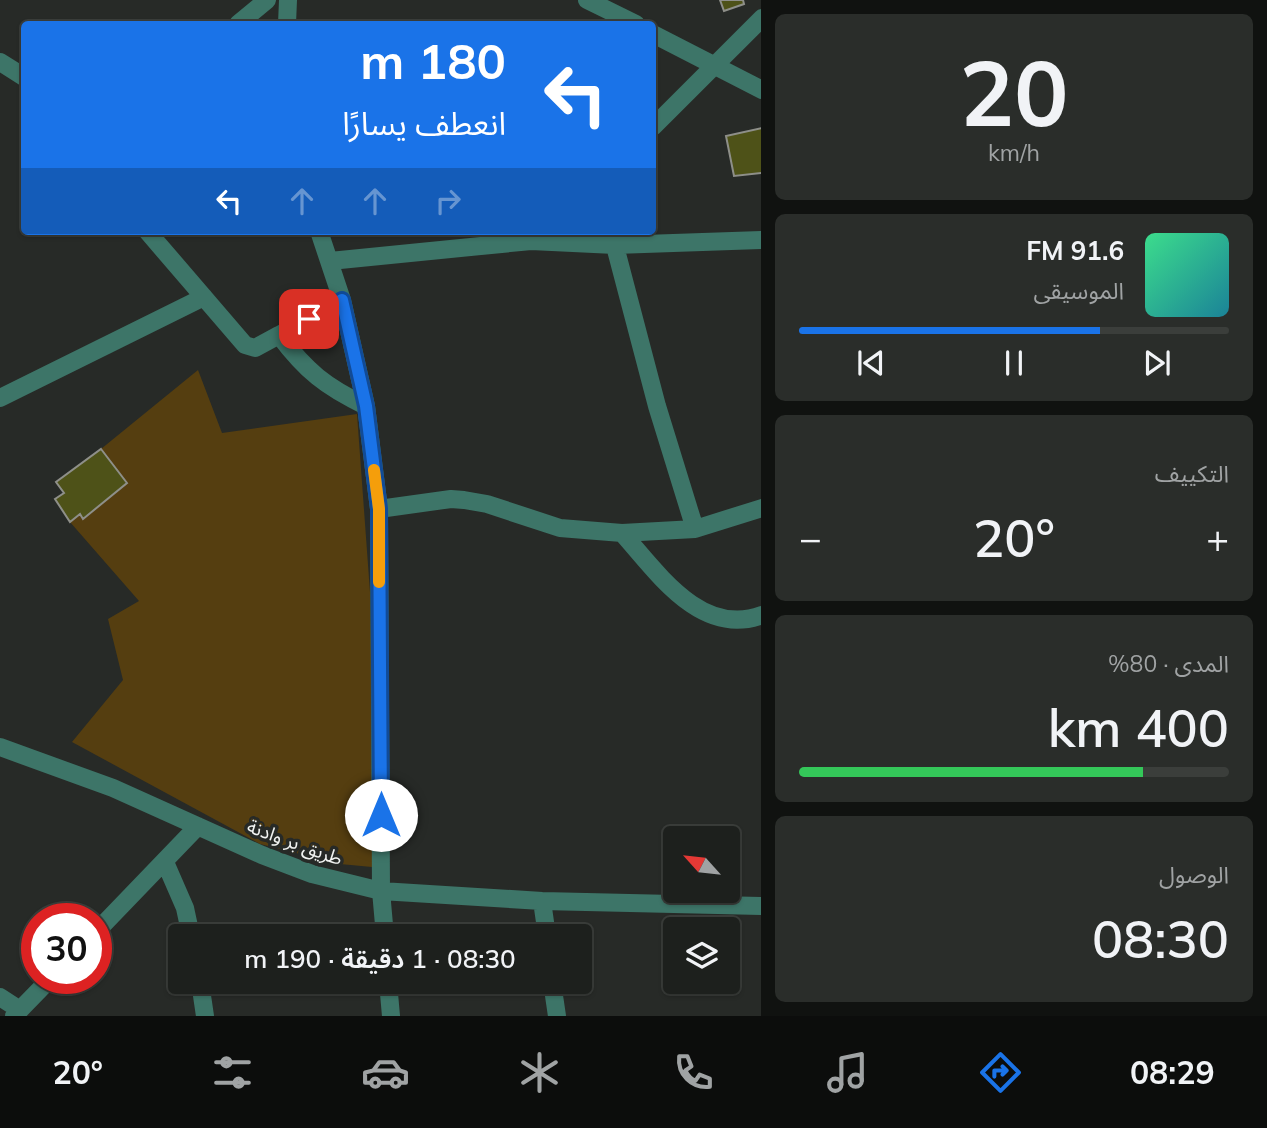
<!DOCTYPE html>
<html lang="ar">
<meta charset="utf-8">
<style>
:root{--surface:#1d201d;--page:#2a2d2a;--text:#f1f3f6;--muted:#a0a3a4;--line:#3b3e3b;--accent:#1a73e8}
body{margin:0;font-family:Mulish,"Noto Sans Arabic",sans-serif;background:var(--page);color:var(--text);direction:rtl;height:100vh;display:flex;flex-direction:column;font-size:26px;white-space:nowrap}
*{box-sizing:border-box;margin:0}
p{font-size:23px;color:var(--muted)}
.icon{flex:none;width:38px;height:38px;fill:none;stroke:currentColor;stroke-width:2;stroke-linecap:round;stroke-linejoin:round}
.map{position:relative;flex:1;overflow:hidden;direction:ltr}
.side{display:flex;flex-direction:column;gap:14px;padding:14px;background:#101210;width:506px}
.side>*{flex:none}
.banner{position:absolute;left:21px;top:21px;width:635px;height:214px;border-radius:7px;box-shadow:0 2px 5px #0004,0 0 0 2px var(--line);direction:rtl;background:#1a73e8;color:#fff;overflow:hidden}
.needle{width:46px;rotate:297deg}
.buttons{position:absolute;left:663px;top:826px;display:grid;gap:14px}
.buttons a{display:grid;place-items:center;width:77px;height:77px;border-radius:7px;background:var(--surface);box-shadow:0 2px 5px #0004,0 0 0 2px var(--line);font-size:35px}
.speed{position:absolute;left:21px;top:903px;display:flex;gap:14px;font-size:35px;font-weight:700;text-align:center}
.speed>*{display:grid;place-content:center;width:91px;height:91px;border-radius:50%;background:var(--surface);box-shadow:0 2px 5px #0004,0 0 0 2px var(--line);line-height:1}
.speed .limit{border:10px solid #d22;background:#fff;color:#111}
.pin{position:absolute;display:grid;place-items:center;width:60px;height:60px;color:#fff;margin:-30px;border-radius:14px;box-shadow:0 4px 10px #0006}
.me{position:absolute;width:77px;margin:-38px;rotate:0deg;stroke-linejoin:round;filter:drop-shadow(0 0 5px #0008)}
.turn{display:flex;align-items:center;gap:24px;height:147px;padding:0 35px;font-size:32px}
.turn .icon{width:91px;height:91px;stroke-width:2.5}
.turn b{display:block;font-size:49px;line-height:60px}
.lanes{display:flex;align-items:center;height:66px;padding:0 35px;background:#0003;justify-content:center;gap:35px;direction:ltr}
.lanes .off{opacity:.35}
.big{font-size:52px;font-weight:600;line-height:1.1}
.side .widget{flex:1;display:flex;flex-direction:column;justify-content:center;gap:10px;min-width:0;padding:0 24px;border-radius:10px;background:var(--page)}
.side .dial{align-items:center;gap:0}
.dial b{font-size:91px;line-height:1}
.song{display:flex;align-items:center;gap:21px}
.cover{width:84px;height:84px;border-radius:10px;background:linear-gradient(135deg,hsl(150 70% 55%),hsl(190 70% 35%))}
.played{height:7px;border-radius:4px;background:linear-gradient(90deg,var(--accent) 70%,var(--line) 70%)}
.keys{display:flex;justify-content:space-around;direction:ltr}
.heat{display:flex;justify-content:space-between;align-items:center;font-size:38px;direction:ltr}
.charge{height:10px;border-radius:5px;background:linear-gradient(90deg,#34c759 80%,var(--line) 0)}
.trip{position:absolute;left:168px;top:924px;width:424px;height:70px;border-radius:7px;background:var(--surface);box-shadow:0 2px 5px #0004,0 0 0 2px var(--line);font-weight:600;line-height:70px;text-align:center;direction:rtl}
.tabs{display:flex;height:112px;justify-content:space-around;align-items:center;background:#0c0d0c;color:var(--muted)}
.tabs .icon{width:49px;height:49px}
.tabs .current{color:var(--accent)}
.tabs b{font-size:32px;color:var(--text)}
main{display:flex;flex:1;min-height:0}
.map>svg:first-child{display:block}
</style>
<main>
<section class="side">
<div class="widget dial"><b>20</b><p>km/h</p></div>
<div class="widget">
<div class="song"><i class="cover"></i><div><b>91.6 FM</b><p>الموسيقى</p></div></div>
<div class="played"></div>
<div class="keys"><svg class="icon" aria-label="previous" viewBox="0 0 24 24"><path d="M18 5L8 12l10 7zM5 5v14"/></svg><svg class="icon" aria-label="pause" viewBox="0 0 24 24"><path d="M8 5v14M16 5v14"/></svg><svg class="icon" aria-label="next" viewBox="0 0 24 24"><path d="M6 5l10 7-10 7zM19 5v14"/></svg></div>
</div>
<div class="widget"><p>التكييف</p>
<div class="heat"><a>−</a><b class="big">20°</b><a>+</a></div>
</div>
<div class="widget"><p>المدى · 80%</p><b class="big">400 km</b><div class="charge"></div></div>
<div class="widget"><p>الوصول</p><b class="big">08:30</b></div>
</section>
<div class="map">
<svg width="762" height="1016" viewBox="0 0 762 1016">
<rect width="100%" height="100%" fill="#272a27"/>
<path fill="#553e10" d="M198 370 222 433 357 414 370 592 374 781 372 867 340 864 260 844 72 742 123 680 108 619 139 601 70 522 80 514 84 519 126 483 101 449Z"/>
<path fill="#4e5218" stroke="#8e8f89" stroke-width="2" d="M720 0H743L744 4 724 11Z
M762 128V173L734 176 726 136Z
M101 449 127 483 83 519 80 514 70 522 55 499 64 493 56 482Z"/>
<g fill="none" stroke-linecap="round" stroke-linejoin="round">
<path stroke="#3d7568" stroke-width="18" d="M587 0 636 24
M238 24 267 0
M287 24 288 0
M653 34 762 90
M0 62 24 77
M653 127 762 18
M147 231 245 345 255 348 279 335C306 371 326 387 366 406
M319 231 342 300 366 406 379 509 381 891 385 936
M611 231 657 406 695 529
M330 261 531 241 615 245 762 240
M279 335 342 300
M0 398 204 297
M379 509 451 499 464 500 487 504 560 528 622 533 695 529 762 508
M622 533C657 572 701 638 762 615
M0 747 113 788 262 855 312 874 381 891 542 901 762 906
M165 862 185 908 191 936
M542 901 547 936
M96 932 198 826
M200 982 205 1016
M388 982 391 1016
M552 982 557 1016
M0 997 20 1010
M14 1016 51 978"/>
</g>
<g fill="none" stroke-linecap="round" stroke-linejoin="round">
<g stroke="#114b97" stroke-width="18">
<path id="route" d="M309 319 342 300 366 406 379 509 381 815"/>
</g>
<use href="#route" stroke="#1a73e8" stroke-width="12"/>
<path stroke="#f59e0b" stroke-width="12" d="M374 470 379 509V582"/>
</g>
<g text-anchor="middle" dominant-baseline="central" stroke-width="7" stroke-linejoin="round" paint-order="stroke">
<g font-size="19" fill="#f2f4f2" stroke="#272a27">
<text transform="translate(295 842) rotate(20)">طريق بر وادنة</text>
</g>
</g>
</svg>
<div class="buttons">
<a><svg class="needle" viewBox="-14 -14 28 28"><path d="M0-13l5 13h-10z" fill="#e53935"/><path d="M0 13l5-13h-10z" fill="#a0a3a4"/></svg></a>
<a><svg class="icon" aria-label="layers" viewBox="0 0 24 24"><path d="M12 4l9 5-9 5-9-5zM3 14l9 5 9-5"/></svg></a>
</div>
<div class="speed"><div class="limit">30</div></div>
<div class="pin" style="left:309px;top:319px;background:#d93025"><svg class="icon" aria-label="arrive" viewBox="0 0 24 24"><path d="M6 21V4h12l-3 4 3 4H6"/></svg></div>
<svg class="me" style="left:381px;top:815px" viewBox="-20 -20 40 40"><circle r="19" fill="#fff"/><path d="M0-13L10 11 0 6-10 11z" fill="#1a73e8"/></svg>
<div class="trip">08:30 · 1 دقيقة · 190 m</div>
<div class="banner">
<div class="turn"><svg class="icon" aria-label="left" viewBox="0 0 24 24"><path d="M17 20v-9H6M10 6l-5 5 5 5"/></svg><div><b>180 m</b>انعطف يسارًا</div></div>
<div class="lanes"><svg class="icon" aria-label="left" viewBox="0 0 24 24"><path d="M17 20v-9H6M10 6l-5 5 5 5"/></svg><svg class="icon off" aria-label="ahead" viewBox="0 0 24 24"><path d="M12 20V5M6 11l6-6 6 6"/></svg><svg class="icon off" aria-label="ahead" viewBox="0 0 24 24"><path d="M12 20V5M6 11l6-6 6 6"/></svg><svg class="icon off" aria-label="right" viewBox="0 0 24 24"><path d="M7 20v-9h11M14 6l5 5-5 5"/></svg></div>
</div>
</div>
</main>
<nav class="tabs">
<b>08:29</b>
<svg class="icon current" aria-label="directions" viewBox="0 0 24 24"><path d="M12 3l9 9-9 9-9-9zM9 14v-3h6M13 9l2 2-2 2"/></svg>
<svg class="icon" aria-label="music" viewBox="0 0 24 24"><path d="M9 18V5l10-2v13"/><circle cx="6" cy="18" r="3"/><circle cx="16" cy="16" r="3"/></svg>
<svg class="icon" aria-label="phone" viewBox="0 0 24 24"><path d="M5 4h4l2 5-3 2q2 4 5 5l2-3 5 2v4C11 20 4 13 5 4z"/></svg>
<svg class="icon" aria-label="climate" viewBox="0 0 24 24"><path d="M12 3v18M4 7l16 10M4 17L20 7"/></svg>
<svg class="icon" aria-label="car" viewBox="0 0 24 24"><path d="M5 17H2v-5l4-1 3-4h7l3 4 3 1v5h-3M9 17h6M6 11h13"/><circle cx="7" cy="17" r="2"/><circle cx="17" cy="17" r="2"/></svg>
<svg class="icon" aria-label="filters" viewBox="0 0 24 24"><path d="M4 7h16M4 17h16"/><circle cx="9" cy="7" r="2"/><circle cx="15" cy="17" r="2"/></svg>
<b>20°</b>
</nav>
